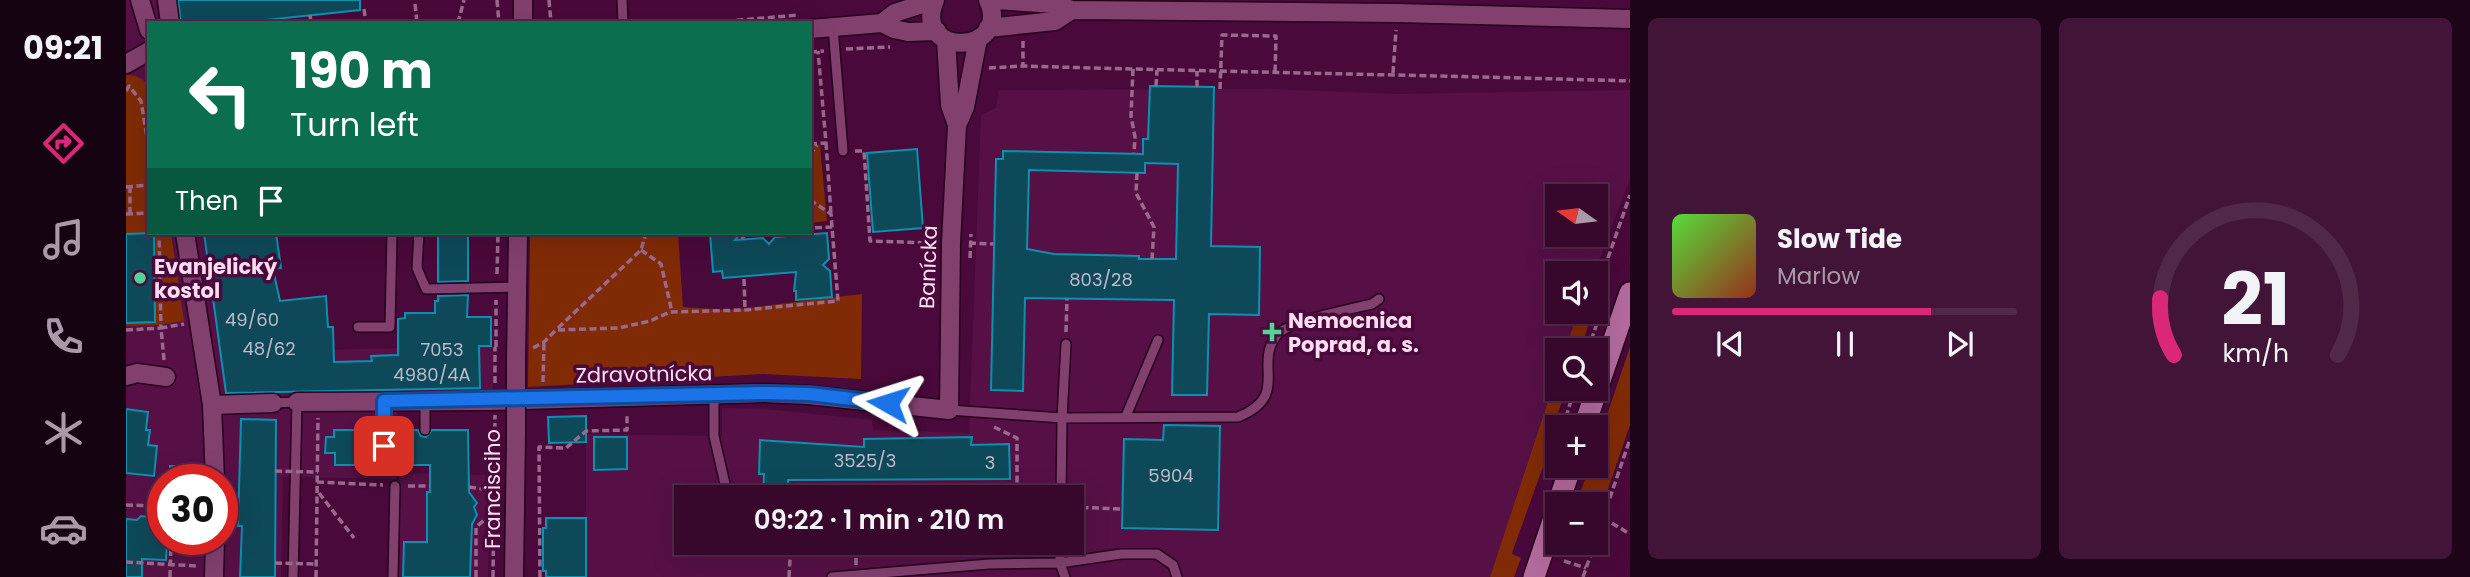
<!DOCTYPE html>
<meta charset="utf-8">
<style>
:root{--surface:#37072c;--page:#421538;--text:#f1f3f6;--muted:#aa99a9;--line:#512848;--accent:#db2777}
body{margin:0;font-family:Poppins,sans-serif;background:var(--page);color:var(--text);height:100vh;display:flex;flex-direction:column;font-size:26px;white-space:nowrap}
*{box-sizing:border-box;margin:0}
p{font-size:23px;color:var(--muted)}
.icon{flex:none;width:38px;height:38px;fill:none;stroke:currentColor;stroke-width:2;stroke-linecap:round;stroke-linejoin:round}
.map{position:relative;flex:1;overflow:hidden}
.sheet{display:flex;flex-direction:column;gap:18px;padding:18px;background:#1e0418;width:840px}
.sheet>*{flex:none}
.guide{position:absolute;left:21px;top:21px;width:665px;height:214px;border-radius:0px;box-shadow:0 7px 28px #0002,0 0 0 2px var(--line);background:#0b6e4f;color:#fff;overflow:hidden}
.needle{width:46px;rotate:284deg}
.tools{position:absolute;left:1419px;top:184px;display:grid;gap:14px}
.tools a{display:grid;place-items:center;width:63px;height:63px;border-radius:0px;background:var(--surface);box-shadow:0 7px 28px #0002,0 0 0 2px var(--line);font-size:35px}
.speed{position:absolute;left:21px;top:464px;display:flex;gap:14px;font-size:35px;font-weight:700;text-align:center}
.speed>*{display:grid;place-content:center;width:91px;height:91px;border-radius:50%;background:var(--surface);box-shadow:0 7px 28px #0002,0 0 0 2px var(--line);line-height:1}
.speed .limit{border:10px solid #d22;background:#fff;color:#111}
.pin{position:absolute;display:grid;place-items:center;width:60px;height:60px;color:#fff;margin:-30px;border-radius:14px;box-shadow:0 4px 10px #0006}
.me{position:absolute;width:77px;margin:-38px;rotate:276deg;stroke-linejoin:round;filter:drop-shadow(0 0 5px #0008)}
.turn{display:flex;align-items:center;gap:24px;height:147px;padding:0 28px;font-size:32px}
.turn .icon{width:91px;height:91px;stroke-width:2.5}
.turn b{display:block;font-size:49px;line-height:60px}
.then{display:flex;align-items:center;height:66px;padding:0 28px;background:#0003;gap:14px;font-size:26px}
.sheet .card{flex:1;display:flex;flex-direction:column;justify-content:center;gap:10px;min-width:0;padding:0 24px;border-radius:10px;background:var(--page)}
.sheet .dial{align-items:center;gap:0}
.dial svg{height:182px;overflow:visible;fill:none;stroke:var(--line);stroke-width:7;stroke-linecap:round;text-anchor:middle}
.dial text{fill:var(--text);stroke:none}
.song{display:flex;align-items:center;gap:21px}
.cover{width:84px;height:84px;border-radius:10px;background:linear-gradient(135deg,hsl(110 70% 55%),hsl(10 70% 35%))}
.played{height:7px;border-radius:4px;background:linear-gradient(90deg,var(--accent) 75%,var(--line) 75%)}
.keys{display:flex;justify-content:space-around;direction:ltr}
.sheet .tiles{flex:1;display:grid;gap:18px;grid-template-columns:repeat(2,1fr)}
.trip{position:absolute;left:548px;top:485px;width:410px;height:70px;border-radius:0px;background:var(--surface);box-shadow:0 7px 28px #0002,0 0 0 2px var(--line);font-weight:600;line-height:70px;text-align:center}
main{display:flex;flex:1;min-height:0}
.menu{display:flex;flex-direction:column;width:126px;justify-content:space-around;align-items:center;background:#160312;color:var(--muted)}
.menu .icon{width:49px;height:49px}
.menu .active{color:var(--accent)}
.menu b{font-size:32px;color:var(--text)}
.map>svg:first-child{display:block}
</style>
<main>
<nav class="menu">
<b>09:21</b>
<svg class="icon active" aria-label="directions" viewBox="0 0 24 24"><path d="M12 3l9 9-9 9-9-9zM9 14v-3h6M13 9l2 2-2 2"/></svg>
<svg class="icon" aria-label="music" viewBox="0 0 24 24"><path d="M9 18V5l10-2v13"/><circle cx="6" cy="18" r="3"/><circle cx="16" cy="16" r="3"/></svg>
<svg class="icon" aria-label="phone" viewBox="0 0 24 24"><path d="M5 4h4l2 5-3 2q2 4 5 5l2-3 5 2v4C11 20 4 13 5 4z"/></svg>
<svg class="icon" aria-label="climate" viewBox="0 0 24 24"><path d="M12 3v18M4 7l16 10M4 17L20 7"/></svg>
<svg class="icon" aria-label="car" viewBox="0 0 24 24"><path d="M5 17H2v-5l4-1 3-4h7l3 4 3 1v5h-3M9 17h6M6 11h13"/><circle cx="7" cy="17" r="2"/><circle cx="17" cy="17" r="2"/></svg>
</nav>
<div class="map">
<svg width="1504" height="577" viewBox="0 0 1504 577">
<rect width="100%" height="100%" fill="#49093a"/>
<path fill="#561046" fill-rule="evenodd" d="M0 0H156L159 23H23V233H127L146 351 368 346 366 410 271 411 270 479 157 477 155 577H0ZM37 480H96V539H37Z
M1143 89 1270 94 1504 90V179L1468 273H1432V312H1452L1439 350H1432L1431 374 1364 577H460V434L596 436V408L639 409 746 420 747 430 843 433 855 115 870 108 873 90ZM1432 196H1470V234H1432ZM560 497H945V542H560Z
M273 473 364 475 362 577H270Z"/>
<path fill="#802b06" d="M0 75C10 75 17 78 23 86V233H45L58 321 32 325 0 326Z
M694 145 701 221 684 223V146Z
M404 233H552L557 307 604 310 736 294 735 379 637 374 402 387Z
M1452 312H1467L1454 350H1439Z
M1504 347V425L1470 524V504H1450L1464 466H1470V447Z
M1431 374 1432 388 1440 389 1431 416V428L1387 550 1386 554 1395 558 1388 577H1364Z"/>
<path fill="#0e4959" stroke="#0b91af" stroke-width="2" fill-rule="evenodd" d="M52 0H234V10L112 23H55Z
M1024 86 1088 87 1085 246 1134 247 1133 315 1083 314 1081 395H1046L1048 300 899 298 897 391 865 390 870 159H877V151L1017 154V139H1022ZM1019 163 1052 164 1050 259H1013V256L928 254 901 249 903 170 1019 173Z
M791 149 797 228 747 232 741 153Z
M28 233 29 322 0 323V234Z
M78 233H150L155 268 147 269 154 301 200 296 202 327H207L208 362 246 361 245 356 272 355V319L279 318V313H309V301H312V296L342 295 341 317H365V346H353L354 388 100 393Z
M312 233H342V281L312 282Z
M584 233H615L609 240 637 238 643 244 649 237 701 233 703 259 697 265 704 271 706 297 670 300V291H668L670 272 597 278 596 271 587 272Z
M0 409 22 412 20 430H24L22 445 31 446 28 476 0 473Z
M460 416V442L423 443 422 417Z
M115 419 150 420 149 577H114L116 526H112Z
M1038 425 1094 426 1092 530 996 528 998 439 1037 440Z
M208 430H243V446H251L254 452 259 453 265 446H277V430H292L295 436 300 437 306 430H342L343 492 351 503 348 507 351 515 346 524 344 577H277L278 542H301V492H304V465H209V453H199L200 437H208Z
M468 437H501V469L468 470Z
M846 437 845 445 883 444 884 479 662 480V497H637L638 474H633L634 440 738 447V439Z
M44 466 77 467 78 480H43Z
M15 516 23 517 27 521 37 522V539H41L40 560 16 559V577H0V519L11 520Z
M420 518H460V577H420V571H417V528H420Z"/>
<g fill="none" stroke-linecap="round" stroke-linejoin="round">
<g stroke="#28001e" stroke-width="12">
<path id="lane" d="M496 0 497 23
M707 27 717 151
M293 233 291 268 300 289 391 287
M232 327H264L266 233
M588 396V436L602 497
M258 401V446
M299 401V430
M147 403 171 402 167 577
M823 410 936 418 940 344
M1000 416 1032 340
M935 497 936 418 1112 417C1164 396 1128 366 1150 336 1161 321 1225 309 1246 304L1253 299
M934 542V563L939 577
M267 577 269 486
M706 577 863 564 934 563 995 554H1031L1047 565 1051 577"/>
</g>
<g stroke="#28001e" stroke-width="21">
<path id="street" d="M14 0 23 30
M41 0 44 23
M397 0V23
M809 0C785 59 887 55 862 0
M870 0 929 4 946 10 1271 13 1504 19
M756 23 769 13 808 0
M862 28 929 21 946 10
M684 29 756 23 768 29 782 32 811 31
M0 64 23 51
M831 125 839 107 852 39
M59 233 86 405 89 480
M390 361 392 233
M0 376 11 373 40 377
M171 402 364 401 639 393 683 395 823 410 825 243 831 125 824 105 820 40
M86 405 147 403
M88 577 89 539
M388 577 390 433"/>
</g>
<g stroke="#28001e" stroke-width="24">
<path id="primary" d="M1458 427 1504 293
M1432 504 1445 466
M1408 577 1432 506"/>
</g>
<path stroke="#9a698d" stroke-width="3.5" stroke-dasharray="7 3.5" stroke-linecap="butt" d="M371 0 373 23
M423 0 425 23
M289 4 291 23
M238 9 240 23
M184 15 185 23
M332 23 338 0
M579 23 673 15
M897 41V66
M720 49 764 47
M684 52 698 51
M863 68 897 66C1099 72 1302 75 1504 81
M1007 69 1005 116 1009 137 1008 153
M1267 73 1270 30
M1030 86 1031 70
M1071 87V71
M1094 89 1096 35 1150 36 1149 73
M0 91 3 86 15 101 21 137 23 166
M700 143 705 214
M684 144 700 143 692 51
M729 151H738L744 241 808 243
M684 155 691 145
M1011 173 1010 193 1028 227 1026 259
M0 187 23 185
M684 200 705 214 706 227
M0 214 23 213
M4 214V186
M615 238 623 233
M843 243 867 244
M515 250 535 264 546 312
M844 258 845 234
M371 274 372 233
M618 279 619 310
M432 328 515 250 520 233
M0 330 35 328 33 233
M940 332 941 299
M370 347V300
M407 348 418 342 430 330 493 328 524 321 544 312 619 310 712 301 706 227 684 228
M1462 350 1476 308 1482 258 1504 195
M38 360 35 328 58 324
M417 382 418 342
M369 383V347
M1440 417 1449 388
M868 427 891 438V497
M191 482 257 485
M282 486H304
M343 487 369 491
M193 493 228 538
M667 497V492
M0 505 37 506
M945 507 996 509
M1477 518 1504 439
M105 533V488
M1470 538 1477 518 1504 534
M1438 561 1460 568
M0 562 71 566
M730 565V542
M44 577 45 539
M190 577 192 418
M350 577V527L369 511
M367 577 369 415
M414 577 413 447 440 448 460 431 501 430V414
M663 577 665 542
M1457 577 1469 542"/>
<use href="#lane" stroke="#82406f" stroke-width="9"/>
<use href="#street" stroke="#82406f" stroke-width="18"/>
<use href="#primary" stroke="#b36b9d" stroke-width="21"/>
<g stroke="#28001e" stroke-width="21" stroke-linecap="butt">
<path id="street-bridge" d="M390 361V433"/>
</g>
<path stroke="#9a698d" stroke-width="3.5" stroke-dasharray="7 3.5" stroke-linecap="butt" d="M149 471 192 472
M149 563 190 564"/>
<use href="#street-bridge" stroke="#82406f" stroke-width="18"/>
</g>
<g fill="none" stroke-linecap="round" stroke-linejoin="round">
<g stroke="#114b97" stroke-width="18">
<path id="route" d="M258 446V401L639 393 683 394 762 403"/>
</g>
<use href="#route" stroke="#1a73e8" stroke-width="12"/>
</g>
<g fill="#53d396" stroke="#49093a" stroke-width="2.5">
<circle cx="14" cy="278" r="7"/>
<path d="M1142.5 321.5h7v7h7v7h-7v7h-7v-7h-7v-7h7z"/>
</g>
<g text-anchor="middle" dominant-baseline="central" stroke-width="7" stroke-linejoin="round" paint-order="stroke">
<g font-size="18" fill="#c0b8cb">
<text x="975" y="279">803/28</text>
<text x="126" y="319">49/60</text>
<text x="143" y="348">48/62</text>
<text x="316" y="349">7053</text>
<text x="306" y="374">4980/4A</text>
<text x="739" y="460">3525/3</text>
<text x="864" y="462">3</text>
<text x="1045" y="475">5904</text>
</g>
<g font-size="21" font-weight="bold" fill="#fcddf1" stroke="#49093a" text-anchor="start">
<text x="28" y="266">Evanjelický<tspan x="28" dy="24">kostol</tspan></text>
<text x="1162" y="320">Nemocnica<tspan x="1162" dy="24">Poprad, a. s.</tspan></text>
</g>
<g font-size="21" fill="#fcddf1" stroke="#49093a">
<text transform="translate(802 267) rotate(-88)">Banícka</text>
<text transform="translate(518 374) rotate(-1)">Zdravotnícka</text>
<text transform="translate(366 489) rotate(-90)">Francisciho</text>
</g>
</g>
</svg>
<div class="tools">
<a><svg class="needle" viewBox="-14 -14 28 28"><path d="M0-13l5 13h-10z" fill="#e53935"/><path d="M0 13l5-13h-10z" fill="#aa99a9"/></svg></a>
<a><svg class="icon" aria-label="sound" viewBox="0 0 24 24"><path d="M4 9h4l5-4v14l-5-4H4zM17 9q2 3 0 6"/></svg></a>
<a><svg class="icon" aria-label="search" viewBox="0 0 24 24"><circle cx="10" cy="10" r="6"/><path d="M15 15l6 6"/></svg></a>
<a>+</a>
<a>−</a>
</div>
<div class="speed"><div class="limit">30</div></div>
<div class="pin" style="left:258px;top:446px;background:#d93025"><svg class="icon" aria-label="arrive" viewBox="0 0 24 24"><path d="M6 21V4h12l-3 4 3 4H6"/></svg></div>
<svg class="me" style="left:762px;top:403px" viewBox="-20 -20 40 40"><path d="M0-17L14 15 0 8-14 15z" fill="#1a73e8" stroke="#fff" stroke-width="4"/></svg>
<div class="trip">09:22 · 1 min · 210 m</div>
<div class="guide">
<div class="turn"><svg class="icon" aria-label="left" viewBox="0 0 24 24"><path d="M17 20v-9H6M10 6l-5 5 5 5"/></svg><div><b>190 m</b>Turn left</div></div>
<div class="then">Then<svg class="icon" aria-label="arrive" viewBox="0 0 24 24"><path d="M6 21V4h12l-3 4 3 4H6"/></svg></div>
</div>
</div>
<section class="sheet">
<div class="tiles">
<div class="card">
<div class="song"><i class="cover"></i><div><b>Slow Tide</b><p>Marlow</p></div></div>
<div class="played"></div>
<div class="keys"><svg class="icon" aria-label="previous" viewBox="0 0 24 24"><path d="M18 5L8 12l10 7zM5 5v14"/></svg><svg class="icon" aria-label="pause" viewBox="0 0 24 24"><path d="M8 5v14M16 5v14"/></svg><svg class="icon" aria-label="next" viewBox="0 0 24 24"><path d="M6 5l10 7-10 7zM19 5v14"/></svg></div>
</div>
<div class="card dial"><svg viewBox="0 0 100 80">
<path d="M14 69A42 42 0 1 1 86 69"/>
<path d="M14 69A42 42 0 0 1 8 44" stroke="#db2777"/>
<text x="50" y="56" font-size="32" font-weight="700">21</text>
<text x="50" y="72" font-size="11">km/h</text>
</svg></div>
</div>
</section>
</main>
